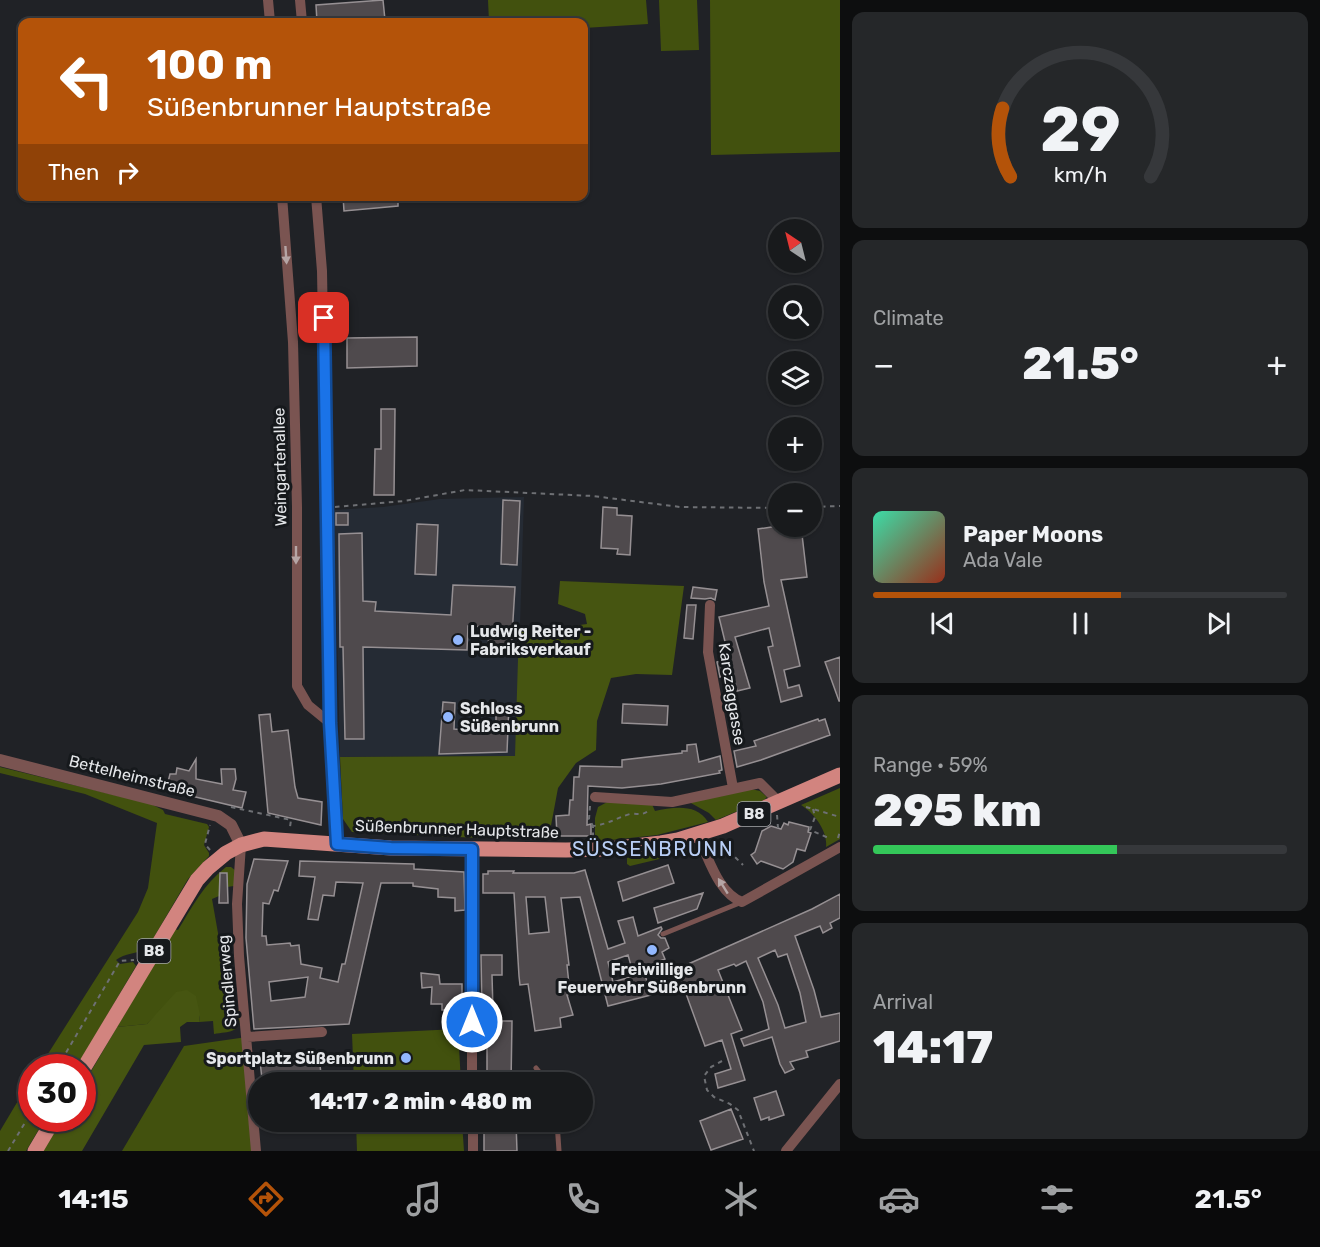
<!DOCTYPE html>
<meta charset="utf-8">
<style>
:root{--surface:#181a1c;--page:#252729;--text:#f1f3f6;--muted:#9fa1a3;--line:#36383b;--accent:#b45309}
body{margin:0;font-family:Rubik,sans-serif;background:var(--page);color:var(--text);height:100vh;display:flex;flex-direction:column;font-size:22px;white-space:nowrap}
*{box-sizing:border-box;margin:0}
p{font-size:20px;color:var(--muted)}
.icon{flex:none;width:33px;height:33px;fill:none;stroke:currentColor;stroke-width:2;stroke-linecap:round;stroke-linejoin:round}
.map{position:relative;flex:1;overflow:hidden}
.panel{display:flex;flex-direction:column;gap:12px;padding:12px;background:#0d0e0f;width:480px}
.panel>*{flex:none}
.guide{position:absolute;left:18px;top:18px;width:570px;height:183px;border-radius:12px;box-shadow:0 2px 4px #0004,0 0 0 2px var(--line);background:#b45309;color:#fff;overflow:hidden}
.needle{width:39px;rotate:325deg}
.fabs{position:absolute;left:768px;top:219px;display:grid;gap:12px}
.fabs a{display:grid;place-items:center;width:54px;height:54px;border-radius:50%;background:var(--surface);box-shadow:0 2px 4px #0004,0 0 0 2px var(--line);font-size:30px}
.speed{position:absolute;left:18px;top:1054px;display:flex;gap:12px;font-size:30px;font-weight:700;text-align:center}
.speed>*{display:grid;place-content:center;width:78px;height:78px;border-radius:50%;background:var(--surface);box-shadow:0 2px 4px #0004,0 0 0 2px var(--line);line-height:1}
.speed .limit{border:9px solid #d22;background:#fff;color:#111}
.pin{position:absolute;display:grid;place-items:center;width:51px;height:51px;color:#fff;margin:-26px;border-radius:12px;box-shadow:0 3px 9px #0006}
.me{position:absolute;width:66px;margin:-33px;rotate:0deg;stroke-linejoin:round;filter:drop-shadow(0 0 4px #0008)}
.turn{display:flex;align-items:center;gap:21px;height:126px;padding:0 30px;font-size:27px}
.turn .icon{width:78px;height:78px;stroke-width:2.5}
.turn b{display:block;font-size:42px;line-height:51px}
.then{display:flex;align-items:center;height:57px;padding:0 30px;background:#0003;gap:12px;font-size:22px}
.big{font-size:45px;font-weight:800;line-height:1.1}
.panel .widget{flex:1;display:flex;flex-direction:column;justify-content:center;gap:9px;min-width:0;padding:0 21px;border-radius:12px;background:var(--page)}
.panel .dial{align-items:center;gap:0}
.dial svg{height:156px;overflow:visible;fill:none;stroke:var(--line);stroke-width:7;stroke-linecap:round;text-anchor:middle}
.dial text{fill:var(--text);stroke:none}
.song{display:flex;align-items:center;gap:18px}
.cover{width:72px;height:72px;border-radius:9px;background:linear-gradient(135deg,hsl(160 70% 55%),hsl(10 70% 35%))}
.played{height:6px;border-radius:3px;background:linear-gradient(90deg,var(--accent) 60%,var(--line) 60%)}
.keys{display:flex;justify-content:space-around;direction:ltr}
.heat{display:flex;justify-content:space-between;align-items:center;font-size:33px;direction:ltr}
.charge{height:9px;border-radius:4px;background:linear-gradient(90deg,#34c759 59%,var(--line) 0)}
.trip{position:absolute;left:248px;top:1072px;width:345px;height:60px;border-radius:30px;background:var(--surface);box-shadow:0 2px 4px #0004,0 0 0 2px var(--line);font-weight:800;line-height:60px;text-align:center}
.menu{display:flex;height:96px;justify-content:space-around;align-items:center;background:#0a0a0b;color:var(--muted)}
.menu .icon{width:42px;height:42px}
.menu .active{color:var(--accent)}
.menu b{font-size:27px;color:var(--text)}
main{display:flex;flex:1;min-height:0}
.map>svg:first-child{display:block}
</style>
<main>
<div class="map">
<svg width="840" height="1151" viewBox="0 0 840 1151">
<rect width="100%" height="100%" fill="#202226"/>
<path fill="#252b34" d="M524 497 516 756 340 757 334 510 383 507 440 499Z"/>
<path fill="#42510e" d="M488 0H646L648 24 584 28V22H489Z
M659 0H697L699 50 661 51Z
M710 0H840V152L711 155Z
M0 767 151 804 163 810 165 814 207 824 209 827 204 845 209 853V856L188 879 147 949C136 954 125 953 116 960L120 964 133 962 136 966 76 1068H39L138 912 148 888 157 823 85 794 0 773Z
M840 788V839L826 847C828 831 814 813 801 805Z
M751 789 760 791 767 797 764 800 716 820 709 813 689 802Z
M611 800 651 802 655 811C673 807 697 803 708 822L657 835 602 841 595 840V818L598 807Z
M685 848 691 850 689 852 630 866 627 864V858Z
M226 867H231L236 871 234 886 220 888 219 896 212 899 231 1007 239 1010C243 1033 232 1031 214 1034L213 1021 199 1022 200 1015 154 1017 147 1024 117 1027 175 929 178 930C192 907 204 884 226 867Z
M458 1029 461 1083H354L352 1034Z
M247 1037 256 1151H122L184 1046Z
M31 1079 32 1119H45L26 1151H0V1131Z
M356 1122H462L464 1151H357Z"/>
<path fill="#465511" d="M560 581 684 586 672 675 636 674 611 678 597 721 596 750 576 763 558 788 550 831 479 838 352 832 343 819 340 757 515 756 519 627 557 628 587 624 585 614 558 604Z
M187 990 196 996 200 1015 199 1022H187L180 1027 181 1042 144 1045 82 1151H43L62 1119H82L83 1085 117 1027 147 1024 176 992Z"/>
<path fill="#4f4a4d" stroke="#969093" stroke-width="1.5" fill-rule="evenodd" d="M383 0 385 20 317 22 316 5Z
M343 196H398V206L344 211Z
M417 337V366L347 368V338Z
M381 409H395L394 495H374L375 449H381Z
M503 500 520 501 517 565 501 564Z
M603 507 617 508V515L632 516 630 555 617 554 618 549 601 548Z
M336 513H348V525H336Z
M417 524 438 525 436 575 415 574Z
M778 526H801L807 577 781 580 800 666 784 670 788 688 799 685 802 696 781 702 768 647 773 646 769 628 735 637 750 688 737 691 733 673 720 677 717 662 729 658 719 617 769 606 764 582 758 529Z
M362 533 363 601 376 602 375 611 451 615 453 585 515 587 511 653 488 652 489 627 468 626 467 650 363 647 364 739H345L343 647H340L339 534Z
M693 587 717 590 715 600 711 598 705 599 691 598Z
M687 605H696L693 639 684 638Z
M840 657V701H839L825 662Z
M443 702 455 703 454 729 496 732V705H509L507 752 439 754Z
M623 704 668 706 667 725 622 723Z
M270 714 272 732 288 730 295 787 298 798 322 802 321 825 268 813 259 715Z
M818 719 819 721 825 719 830 735 761 760 737 767 734 751 756 746 754 741Z
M696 744 699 762 720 756 722 770 719 771 720 773 661 784 622 788 588 786 587 825 591 824V836H557L556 816 569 815 570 800H573L574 777H579L580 766 622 767V760L682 753V751H687V745Z
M196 759V779L222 784 221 769H235L236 779 233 790 246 792 242 808 166 790 170 774H176L177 768 189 771Z
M789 822 809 827 808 832 811 833 805 851 797 849 793 862 783 869 761 861 757 864 751 855 755 852 762 831 771 826 781 829 784 823 788 825Z
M254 859 288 861 278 891 274 890 269 904 263 903 262 936H266L267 945 290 943 291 946 299 945 301 964 322 968 320 978 338 982 342 964H345L363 883 336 882 334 896 323 895 318 920 308 919 315 877 299 876 300 861 414 864V869L464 872 465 910 455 911V898L438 897V889L413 886V883H381L349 1024 254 1029 246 938 247 884ZM308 977 305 997 271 1001 269 982Z
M668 865 674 883 623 901 618 882Z
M585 870 608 949 625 943 618 921 633 917 638 936 661 927 662 929 658 935 661 938H665L669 948 662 952 665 959 650 965 652 972 645 975 651 995 608 1006 580 897 561 898 569 965H567L570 994 567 995 573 1015 560 1018 561 1027 535 1031 528 984 520 985 519 976 514 893H483V874H488V871H514L513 873H574ZM526 897H545L549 932 529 934ZM628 955 634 976 613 982 608 962Z
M220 873H227L228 903H219Z
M703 893 697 909 658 923 654 908Z
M840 894V918L830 923 832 928 823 933 820 926 795 936 814 990 821 1017 840 1013V1041L806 1051 808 1057 790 1062 794 1069 785 1073 780 1064 772 1037 744 1046 741 1039 769 1029 763 1002 746 961 736 966 734 964 718 970 742 1030 731 1034 745 1080 718 1088 715 1074 731 1069 722 1040 705 1046 677 969 812 909ZM775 950 778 957 787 954 800 993 806 1022 785 1028 778 1005 758 958Z
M481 955H502V975H492L493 1010 482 1011Z
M421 973 439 975 440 984H462V1010H442V1004H431L432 987 422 988Z
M487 1021H512L511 1083H487Z
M319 1056 321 1074 262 1079 260 1061Z
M776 1091 784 1115 769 1120V1117L761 1120 754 1098Z
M731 1109 743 1139 711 1150 700 1121Z
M484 1122H516L517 1151H484Z"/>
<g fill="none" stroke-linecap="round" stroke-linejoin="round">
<path stroke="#6e7074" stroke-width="2" stroke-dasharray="4.5 4.5" stroke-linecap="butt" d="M335 507 404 501 465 490 593 496 680 507 778 508
M812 507 840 506
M590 806 589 819 593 826
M231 807 291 820 290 827
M806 807 840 817
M813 809 815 817 810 830 831 839
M777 815 778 828
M593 837V826C609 824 616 818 630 814 637 813 642 816 648 811
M838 838 840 831
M210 850 205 844 210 825
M718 852 735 857 743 865
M722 1061 711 1067 704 1076 707 1090 714 1097 730 1104 738 1110 754 1151
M57 1068 120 961 134 960
M8 1151 32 1111"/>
<path stroke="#7a5451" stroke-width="5" d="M663 934 742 902
M536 1068 548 1083
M557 1122 559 1151"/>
<path stroke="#7a5451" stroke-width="10" d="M268 0 270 22
M300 0 302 22
M282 196 293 342 297 507V686L308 705 330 723
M316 196 322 271 330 723 337 844
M710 605 708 652 733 788
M595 797 672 802 760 783 779 802
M697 835C709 857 717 892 742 902L840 847
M241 845 237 904 239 956 256 1151
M247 1037 322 1032
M472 1083V849
M473 1122V1151
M786 1151 840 1084"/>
<path stroke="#7a5451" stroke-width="12" d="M0 760 218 816 231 825 241 845"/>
<path stroke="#d2847f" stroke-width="15" d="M82 1071 197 880 208 868 226 853 241 845 264 839 391 848 566 850 609 849 661 843 678 840 723 826 840 775
M35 1151 54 1119"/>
</g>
<defs><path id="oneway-solid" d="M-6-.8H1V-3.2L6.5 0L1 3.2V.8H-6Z" transform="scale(1.5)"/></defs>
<g fill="#b5a5a5">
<use href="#oneway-solid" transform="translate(286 255) rotate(86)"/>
<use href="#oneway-solid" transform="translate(296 555) rotate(90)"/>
<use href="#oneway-solid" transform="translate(723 886) rotate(-122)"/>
</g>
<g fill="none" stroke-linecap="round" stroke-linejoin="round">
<g stroke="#114b97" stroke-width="15">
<path id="route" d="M324 318 330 723 337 844 391 848 472 849V1022"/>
</g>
<use href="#route" stroke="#1a73e8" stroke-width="10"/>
</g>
<g fill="#92b7fd" stroke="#16191c" stroke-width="2">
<circle cx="458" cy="640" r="6"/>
<circle cx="448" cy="717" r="6"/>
<circle cx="652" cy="950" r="6"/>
<circle cx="406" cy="1058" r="6"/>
</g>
<g text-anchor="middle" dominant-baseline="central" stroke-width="6" stroke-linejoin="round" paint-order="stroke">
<g fill="#16191c" stroke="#a7a9ac" stroke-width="1.5">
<rect x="737.5" y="802" width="33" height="24" rx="4.5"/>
<rect x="137.5" y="939" width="33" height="24" rx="4.5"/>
</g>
<g font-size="15" font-weight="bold" fill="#e5e7ea">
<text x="754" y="814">B8</text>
<text x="154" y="951">B8</text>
</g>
<g font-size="16" fill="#e5e7ea" stroke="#16191c">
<text transform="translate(280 467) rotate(-91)">Weingartenallee</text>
<text transform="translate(732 694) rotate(81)">Karczaggasse</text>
<text transform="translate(132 776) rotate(14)">Bettelheimstraße</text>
<text transform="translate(457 829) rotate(2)">Süßenbrunner Hauptstraße</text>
<text transform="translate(227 981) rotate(-95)">Spindlerweg</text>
</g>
<g font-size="16" font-weight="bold" fill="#e5e7ea" stroke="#16191c" text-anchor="start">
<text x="470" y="631">Ludwig Reiter -<tspan x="470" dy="18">Fabriksverkauf</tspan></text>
<text x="460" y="708">Schloss<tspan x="460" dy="18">Süßenbrunn</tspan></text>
<text x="652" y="969" text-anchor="middle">Freiwillige<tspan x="652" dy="18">Feuerwehr Süßenbrunn</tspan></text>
<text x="394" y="1058" text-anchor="end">Sportplatz Süßenbrunn</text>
</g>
<g font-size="20" letter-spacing="1.5" fill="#b8cef5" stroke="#16191c">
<text x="653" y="849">SÜSSENBRUNN</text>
</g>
</g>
</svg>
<div class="fabs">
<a><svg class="needle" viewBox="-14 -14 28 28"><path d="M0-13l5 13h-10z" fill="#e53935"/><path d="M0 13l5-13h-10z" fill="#9fa1a3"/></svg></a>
<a><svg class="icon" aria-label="search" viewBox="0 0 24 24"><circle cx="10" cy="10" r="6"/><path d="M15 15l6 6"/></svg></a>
<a><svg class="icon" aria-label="layers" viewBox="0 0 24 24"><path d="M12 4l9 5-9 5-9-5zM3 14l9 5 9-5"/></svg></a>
<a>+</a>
<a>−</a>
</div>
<div class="speed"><div class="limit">30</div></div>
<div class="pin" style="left:324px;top:318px;background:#d93025"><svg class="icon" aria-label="arrive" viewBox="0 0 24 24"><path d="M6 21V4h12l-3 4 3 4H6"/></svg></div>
<svg class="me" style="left:472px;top:1022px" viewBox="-20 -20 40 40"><circle r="17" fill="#1a73e8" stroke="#fff" stroke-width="3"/><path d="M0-11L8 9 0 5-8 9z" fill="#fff"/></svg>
<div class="trip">14:17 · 2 min · 480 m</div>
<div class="guide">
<div class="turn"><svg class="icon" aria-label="left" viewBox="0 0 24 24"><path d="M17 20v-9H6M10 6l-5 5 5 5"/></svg><div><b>100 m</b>Süßenbrunner Hauptstraße</div></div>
<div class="then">Then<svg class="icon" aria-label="right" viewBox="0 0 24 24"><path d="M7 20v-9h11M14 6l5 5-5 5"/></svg></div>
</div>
</div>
<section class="panel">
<div class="widget dial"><svg viewBox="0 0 100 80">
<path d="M14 69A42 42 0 1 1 86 69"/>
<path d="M14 69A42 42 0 0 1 10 34" stroke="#b45309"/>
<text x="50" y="56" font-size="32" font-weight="700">29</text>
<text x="50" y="72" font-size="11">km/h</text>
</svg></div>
<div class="widget"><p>Climate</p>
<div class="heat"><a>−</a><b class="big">21.5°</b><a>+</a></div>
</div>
<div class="widget">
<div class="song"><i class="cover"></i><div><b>Paper Moons</b><p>Ada Vale</p></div></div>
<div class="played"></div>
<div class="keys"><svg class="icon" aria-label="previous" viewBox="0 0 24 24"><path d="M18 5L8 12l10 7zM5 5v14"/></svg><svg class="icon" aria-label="pause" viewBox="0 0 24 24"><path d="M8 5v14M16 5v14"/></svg><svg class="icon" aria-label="next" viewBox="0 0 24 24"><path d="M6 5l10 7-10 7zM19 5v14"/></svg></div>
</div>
<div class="widget"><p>Range · 59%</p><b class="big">295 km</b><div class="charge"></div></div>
<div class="widget"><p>Arrival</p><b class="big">14:17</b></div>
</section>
</main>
<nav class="menu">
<b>14:15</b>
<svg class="icon active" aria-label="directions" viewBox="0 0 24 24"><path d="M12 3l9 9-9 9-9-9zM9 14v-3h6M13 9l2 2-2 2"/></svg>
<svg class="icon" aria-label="music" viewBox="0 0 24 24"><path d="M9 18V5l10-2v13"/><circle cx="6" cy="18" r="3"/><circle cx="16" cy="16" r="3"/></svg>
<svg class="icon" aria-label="phone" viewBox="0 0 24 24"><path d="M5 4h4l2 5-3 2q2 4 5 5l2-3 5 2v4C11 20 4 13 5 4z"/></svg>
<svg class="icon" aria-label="climate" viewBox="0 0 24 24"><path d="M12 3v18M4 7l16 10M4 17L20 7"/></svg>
<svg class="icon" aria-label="car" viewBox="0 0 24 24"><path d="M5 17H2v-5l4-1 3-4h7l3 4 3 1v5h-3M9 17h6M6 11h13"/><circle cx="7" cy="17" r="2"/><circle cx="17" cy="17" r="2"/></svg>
<svg class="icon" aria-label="filters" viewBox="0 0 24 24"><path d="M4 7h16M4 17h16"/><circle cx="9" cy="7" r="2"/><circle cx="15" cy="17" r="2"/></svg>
<b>21.5°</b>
</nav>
